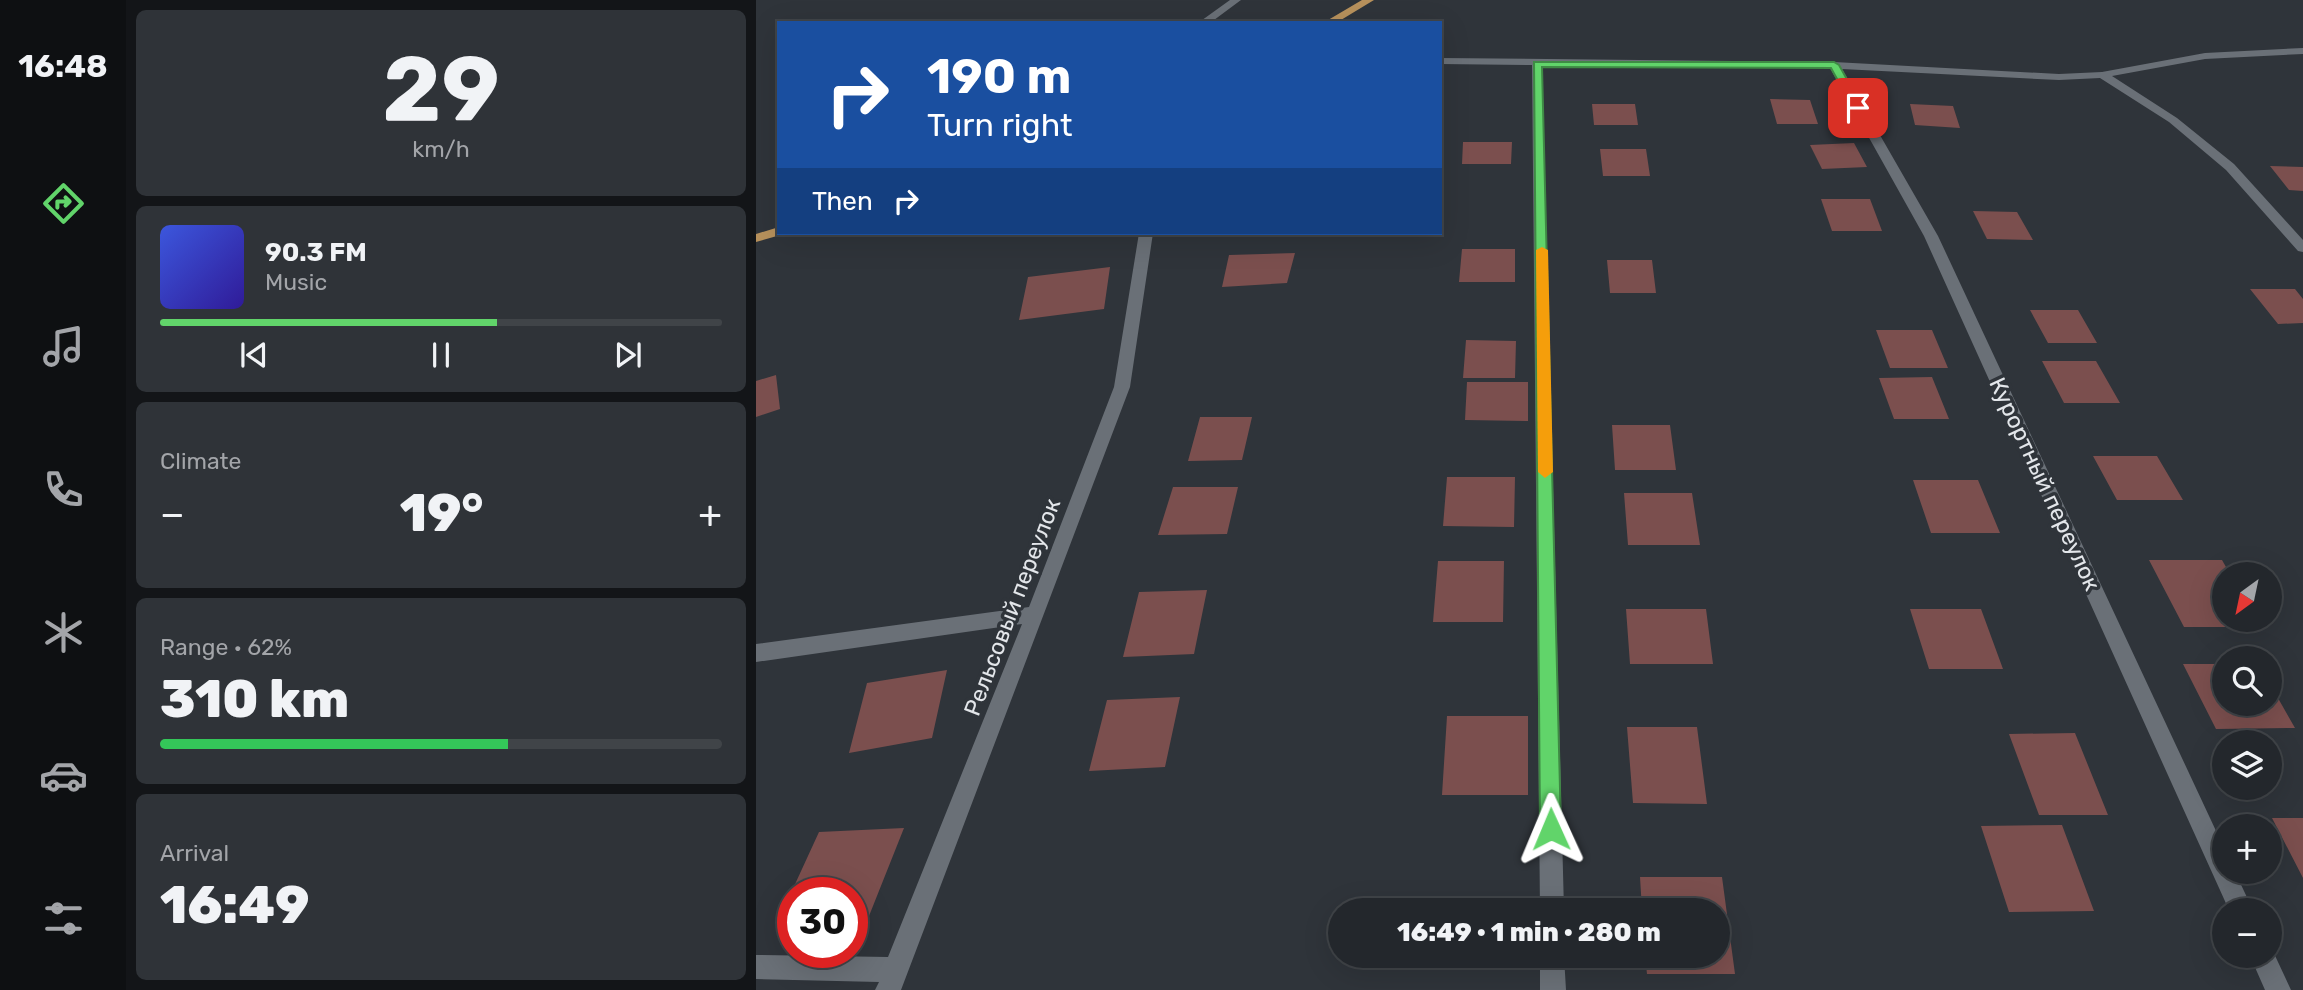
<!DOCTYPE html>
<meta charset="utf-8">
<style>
:root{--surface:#23272c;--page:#2f3338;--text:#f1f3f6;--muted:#a3a5a9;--line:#404448;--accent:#61d46a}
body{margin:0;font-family:Rubik,sans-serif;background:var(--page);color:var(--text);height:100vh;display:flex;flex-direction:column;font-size:26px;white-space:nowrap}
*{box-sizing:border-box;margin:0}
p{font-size:23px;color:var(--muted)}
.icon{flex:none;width:38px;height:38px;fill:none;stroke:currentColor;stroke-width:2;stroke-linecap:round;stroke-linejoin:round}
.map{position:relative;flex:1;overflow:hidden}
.panel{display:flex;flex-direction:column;gap:10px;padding:10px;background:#131518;width:630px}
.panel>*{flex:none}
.top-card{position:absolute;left:21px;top:21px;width:665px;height:214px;border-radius:0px;box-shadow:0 7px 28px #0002,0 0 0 2px var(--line);background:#1a4fa0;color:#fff;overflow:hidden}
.needle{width:46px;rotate:213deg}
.controls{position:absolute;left:1456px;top:562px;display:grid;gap:14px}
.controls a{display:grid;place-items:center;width:70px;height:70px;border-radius:50%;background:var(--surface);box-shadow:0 7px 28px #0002,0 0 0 2px var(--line);font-size:35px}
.speed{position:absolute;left:21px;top:877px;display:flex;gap:14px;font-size:35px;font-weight:700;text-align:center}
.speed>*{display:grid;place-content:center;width:91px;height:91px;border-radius:50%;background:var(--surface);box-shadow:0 7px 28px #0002,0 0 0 2px var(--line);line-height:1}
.speed .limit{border:10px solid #d22;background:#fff;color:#111}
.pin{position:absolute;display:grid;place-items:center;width:60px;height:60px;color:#fff;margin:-30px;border-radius:14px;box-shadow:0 4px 10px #0006}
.me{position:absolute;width:77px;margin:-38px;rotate:359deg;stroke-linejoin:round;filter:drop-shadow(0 0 5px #0008)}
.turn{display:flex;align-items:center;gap:24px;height:147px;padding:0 35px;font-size:32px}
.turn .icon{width:91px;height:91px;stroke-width:2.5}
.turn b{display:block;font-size:49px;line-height:60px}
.then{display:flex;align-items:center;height:66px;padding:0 35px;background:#0003;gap:14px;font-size:26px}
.big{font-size:52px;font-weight:800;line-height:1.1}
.panel .widget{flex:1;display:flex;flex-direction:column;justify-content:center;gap:10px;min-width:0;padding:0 24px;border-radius:10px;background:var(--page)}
.panel .dial{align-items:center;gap:0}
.dial b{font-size:91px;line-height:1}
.song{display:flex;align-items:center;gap:21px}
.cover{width:84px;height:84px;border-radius:10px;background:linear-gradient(135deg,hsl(230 70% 55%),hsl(250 70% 35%))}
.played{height:7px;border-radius:4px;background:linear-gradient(90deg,var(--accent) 60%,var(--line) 60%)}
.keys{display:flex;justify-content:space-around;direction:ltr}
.heat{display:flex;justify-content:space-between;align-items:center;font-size:38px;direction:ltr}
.charge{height:10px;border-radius:5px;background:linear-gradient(90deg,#34c759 62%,var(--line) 0)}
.trip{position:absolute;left:572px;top:898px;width:402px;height:70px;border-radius:35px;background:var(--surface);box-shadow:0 7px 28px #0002,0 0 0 2px var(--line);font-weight:800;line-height:70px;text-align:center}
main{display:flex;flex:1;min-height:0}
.tab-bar{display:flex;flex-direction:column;width:126px;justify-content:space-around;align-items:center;background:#0e1012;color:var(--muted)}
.tab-bar .icon{width:49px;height:49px}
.tab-bar .on{color:var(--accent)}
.tab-bar b{font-size:32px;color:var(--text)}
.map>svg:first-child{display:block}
</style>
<main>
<nav class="tab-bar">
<b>16:48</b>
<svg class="icon on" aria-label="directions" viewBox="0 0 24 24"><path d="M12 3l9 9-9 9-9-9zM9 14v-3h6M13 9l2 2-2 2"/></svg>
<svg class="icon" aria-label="music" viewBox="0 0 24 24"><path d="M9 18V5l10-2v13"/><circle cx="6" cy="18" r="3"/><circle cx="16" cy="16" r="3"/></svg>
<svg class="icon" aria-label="phone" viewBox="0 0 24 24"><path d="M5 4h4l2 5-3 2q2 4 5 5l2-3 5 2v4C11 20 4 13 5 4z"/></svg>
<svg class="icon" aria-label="climate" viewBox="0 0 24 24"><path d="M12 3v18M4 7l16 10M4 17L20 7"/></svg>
<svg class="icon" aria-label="car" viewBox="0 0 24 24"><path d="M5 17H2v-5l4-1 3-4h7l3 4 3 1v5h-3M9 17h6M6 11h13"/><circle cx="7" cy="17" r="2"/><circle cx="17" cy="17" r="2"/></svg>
<svg class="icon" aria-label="filters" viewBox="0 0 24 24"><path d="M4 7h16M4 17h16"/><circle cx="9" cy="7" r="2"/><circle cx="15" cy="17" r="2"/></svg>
</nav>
<section class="panel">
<div class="widget dial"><b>29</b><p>km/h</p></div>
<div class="widget">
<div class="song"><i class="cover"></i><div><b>90.3 FM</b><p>Music</p></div></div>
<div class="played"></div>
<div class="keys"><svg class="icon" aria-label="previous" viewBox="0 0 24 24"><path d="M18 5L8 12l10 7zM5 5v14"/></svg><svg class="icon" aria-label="pause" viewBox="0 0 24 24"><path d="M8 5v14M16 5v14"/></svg><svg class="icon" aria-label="next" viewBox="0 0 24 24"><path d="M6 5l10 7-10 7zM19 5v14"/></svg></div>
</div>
<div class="widget"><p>Climate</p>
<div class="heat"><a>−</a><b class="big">19°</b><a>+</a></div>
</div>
<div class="widget"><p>Range · 62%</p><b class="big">310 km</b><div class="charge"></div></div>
<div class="widget"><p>Arrival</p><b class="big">16:49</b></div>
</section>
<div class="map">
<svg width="1547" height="990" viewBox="0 0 1547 990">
<rect width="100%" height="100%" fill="#2f343a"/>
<path fill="#7b4f4e" d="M1014 99 1054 100 1062 124H1021Z
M836 104H879L882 125H838Z
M1154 104 1197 106 1204 128 1159 125Z
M707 142H756L755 164H706Z
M1098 143 1111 167 1066 169 1054 145Z
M844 149H890L894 176H847Z
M1514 166 1547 167V191L1533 190Z
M1065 199H1114L1126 231H1076Z
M1217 211 1261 212 1277 240 1231 239Z
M706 249H759V282H703Z
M539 253 531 283 466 287 473 255Z
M851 260H896L900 293H854Z
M354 267 348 309 263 320 272 277Z
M1494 289H1539L1547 299V323L1522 324Z
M1274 310H1322L1341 343H1292Z
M1120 330H1176L1192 368H1134Z
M710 340 760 341 759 378H707Z
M1286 361H1340L1364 403H1308Z
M20 375 24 409 0 417V381Z
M1176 377 1193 419H1138L1123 378Z
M711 382H772V421L709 420Z
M444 417H496L486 460 432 461Z
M856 425H914L920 470H859Z
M1337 456H1401L1427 500H1361Z
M691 477H759L758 527 687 526Z
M1157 480H1222L1244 533H1175Z
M417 487H482L471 534 402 535Z
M868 493H936L944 545H872Z
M1393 560H1466L1474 574H1468V620H1501L1506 627H1428Z
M682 561H748L747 622H677Z
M451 590 438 654 367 657 383 592Z
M870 609H950L957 664H874Z
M1154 609H1225L1247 669H1173Z
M1427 664H1468V704H1514V684L1539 728 1460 729Z
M191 670 176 738 93 753 111 683Z
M424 697 409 767 333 771 351 700Z
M691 716H772V795H686Z
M871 727H941L951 804 877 803Z
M1319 733 1352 815H1283L1253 734Z
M1516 818H1547V878Z
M1306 825 1338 911 1253 912 1225 826Z
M148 828 113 916 96 917V892H37V918L23 919 63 832Z
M884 877H966L979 974H891L889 956H962V910H886Z"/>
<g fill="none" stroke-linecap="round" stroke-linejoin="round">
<path fill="#6a7077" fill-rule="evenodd" d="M474 0H485L454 23H442Z
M1547 48V54L1449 59 1356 76 1421 118 1478 164 1547 240V252L1542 251 1470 170 1413 122 1344 78 1303 80 1086 69 1182 236 1468 848V872H1479L1497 910H1473L1168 236 1074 68 786 65 808 910H784L776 65 684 64V58L1078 62 1303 74 1346 72 1449 53Z
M383 233H397L374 387 145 990H119L123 982 0 979V955L132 957 266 624 0 662V644L273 607 358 387Z
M1514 947H1515L1535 990H1509L1494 956H1514Z
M784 956H808L810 990H784Z"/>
<path fill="#b7915c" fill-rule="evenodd" d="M606 0H618L580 23H567Z
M23 227V233L28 234 0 242V234Z"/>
</g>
<path fill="#61d46a" stroke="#3f8a45" stroke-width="2" d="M778 62H1078L1083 65 1107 108 1098 110 1075 68 786 67 805 829 802 836 795 839 787 836 784 829Z"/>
<path fill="#f59e0b" d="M786 247 792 250 797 472 789 478 782 472 780 250Z"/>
<g text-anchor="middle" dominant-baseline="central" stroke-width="7" stroke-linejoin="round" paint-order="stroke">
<g font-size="23" fill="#e3e6ea" stroke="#2f343a">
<text transform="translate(1289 484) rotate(65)">Курортный переулок</text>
<text transform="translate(256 607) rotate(-69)">Рельсовый переулок</text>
</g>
</g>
</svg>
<div class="controls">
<a><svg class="needle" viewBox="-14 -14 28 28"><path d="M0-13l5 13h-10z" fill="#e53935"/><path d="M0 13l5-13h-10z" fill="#a3a5a9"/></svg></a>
<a><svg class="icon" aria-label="search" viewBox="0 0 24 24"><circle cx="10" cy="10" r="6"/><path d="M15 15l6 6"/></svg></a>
<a><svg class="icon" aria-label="layers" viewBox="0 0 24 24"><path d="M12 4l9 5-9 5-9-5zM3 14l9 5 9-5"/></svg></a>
<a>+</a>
<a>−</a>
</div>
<div class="speed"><div class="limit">30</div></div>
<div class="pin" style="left:1102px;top:108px;background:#d93025"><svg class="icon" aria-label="arrive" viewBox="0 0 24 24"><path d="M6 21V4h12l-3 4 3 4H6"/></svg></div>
<svg class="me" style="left:795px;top:829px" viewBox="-20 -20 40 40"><path d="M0-17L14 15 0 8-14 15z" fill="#61d46a" stroke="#fff" stroke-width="4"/></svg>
<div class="trip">16:49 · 1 min · 280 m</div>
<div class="top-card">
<div class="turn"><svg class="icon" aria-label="right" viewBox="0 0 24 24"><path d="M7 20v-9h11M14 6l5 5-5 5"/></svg><div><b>190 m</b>Turn right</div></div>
<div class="then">Then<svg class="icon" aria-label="right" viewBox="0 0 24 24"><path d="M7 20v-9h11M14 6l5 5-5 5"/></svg></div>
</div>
</div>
</main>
